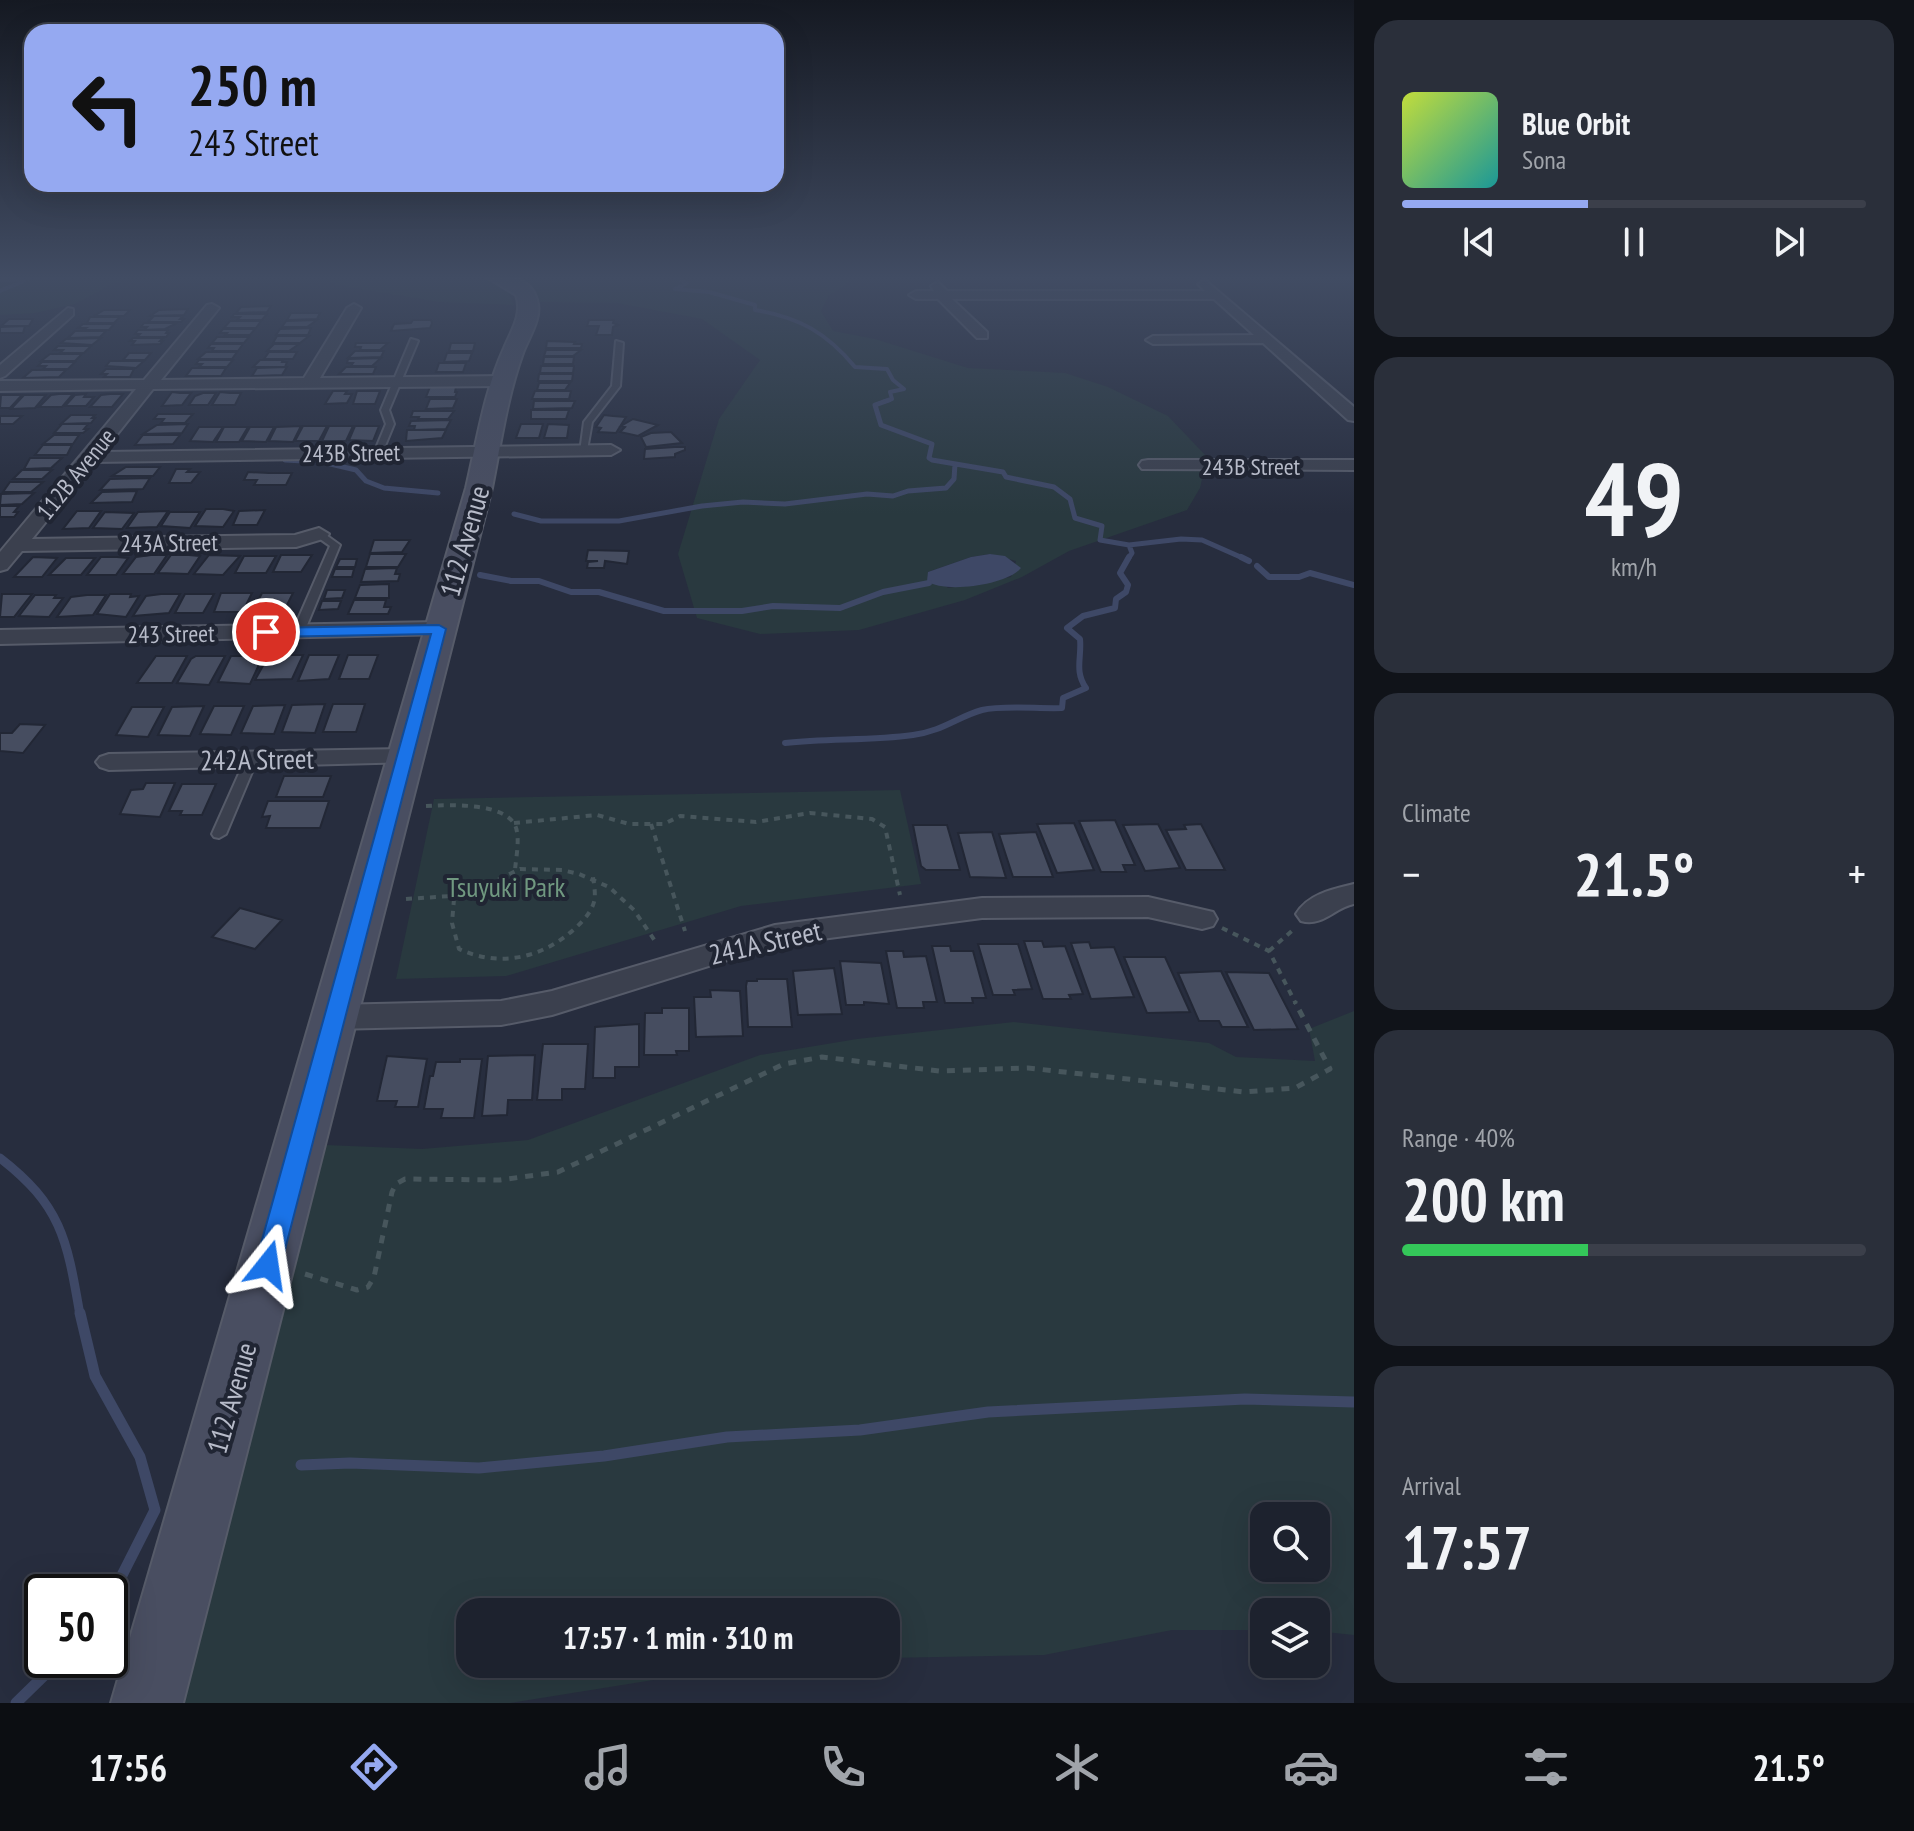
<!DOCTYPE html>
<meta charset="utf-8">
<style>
:root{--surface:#1d222e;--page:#2a2f3a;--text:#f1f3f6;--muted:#a0a4aa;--line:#3b3f4a;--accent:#95a9f1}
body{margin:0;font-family:"PT Sans Narrow",sans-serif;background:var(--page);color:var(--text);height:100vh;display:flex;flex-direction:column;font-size:30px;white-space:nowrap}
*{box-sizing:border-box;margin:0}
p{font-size:26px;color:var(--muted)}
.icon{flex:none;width:44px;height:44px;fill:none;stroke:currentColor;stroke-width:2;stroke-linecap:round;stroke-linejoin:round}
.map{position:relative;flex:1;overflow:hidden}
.side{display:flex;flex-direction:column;gap:20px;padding:20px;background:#101319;width:560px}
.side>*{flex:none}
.hud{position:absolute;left:24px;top:24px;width:760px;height:168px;border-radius:24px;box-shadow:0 8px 32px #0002,0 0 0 2px var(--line);background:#95a9f1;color:#111;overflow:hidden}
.buttons{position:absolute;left:1250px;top:1502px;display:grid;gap:16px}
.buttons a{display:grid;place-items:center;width:80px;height:80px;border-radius:16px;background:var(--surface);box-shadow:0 8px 32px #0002,0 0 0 2px var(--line);font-size:40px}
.speed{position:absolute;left:24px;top:1574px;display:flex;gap:16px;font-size:40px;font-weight:700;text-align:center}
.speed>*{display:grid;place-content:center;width:104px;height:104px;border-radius:50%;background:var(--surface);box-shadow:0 8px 32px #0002,0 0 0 2px var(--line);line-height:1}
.speed .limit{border:4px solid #111;border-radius:12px;background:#fff;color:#111}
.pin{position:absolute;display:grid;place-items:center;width:68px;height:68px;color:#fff;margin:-34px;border:4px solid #fff;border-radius:50%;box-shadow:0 2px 8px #0007}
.me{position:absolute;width:88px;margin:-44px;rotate:15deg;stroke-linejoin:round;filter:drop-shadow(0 0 6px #0008)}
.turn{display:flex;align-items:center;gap:28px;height:168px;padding:0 32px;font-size:36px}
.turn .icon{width:104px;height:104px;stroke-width:2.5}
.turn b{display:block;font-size:56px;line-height:68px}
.big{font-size:60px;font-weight:600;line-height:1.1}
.side .card{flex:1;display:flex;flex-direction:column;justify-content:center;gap:12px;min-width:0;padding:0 28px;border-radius:24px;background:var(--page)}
.side .dial{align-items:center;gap:0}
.dial b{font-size:104px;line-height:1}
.song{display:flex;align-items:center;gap:24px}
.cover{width:96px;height:96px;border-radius:12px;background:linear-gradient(135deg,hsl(70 70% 55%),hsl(180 70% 35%))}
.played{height:8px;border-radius:4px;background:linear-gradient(90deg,var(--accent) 40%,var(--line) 40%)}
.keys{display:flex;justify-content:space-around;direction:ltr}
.heat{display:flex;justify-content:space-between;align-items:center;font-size:44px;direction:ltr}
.charge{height:12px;border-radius:6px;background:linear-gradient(90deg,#34c759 40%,var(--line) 0)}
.trip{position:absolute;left:456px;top:1598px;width:444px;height:80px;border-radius:24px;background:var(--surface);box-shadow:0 8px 32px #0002,0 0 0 2px var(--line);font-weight:600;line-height:80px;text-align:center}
.dock{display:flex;height:128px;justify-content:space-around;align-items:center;background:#0c0e12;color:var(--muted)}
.dock .icon{width:56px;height:56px}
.dock .active{color:var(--accent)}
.dock b{font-size:36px;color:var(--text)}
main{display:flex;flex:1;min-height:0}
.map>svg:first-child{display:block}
</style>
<main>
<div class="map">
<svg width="1354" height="1703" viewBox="0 0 1354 1703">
<rect width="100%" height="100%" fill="#272d3e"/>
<path fill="#29393f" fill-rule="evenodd" d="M0 276H151L114 283 75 304 35 313 0 315Z
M307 276H479L507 289 514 305 438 302 344 286Z
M507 276H848V283L829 295 821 311 833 331 875 339 968 368 1065 373 1108 387 1168 416 1207 457 1200 488 1187 510 1069 551 1022 577 965 600 859 630 760 634 697 618 678 554 719 419 760 360 702 319 617 303 538 302 535 293ZM990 554 1016 561 1011 577 948 588 928 572 971 557Z
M900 790 921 884 741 906 506 976 396 979 434 799Z
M1354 1011V1635L1316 1631V1612H1264V1630H1172L1044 1655 886 1658V1612H470V1664H753L510 1703H147L302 1144 422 1149 528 1140 760 1055 857 1039 1014 1022 1209 1043 1236 1057 1315 1061 1309 1029ZM1264 1516H1316V1568H1264Z"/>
<path fill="#3e4866" d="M990 554 1005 556 1021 568C1008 585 944 594 927 581L928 572 971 557Z"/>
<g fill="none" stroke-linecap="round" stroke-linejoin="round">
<path stroke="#3e4866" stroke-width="4" d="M673 276 687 283 675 289 709 292 755 305V310C799 317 827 333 855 367L887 369 893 380 904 389 890 392 892 399 883 402
M0 280 87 276
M0 291 24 281"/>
<path stroke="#3e4866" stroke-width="5" d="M889 400 875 405 881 425 932 444 929 458 932 460 1003 472 1006 477 1054 487 1070 499 1075 518 1102 526 1100 540 1129 545 1181 539 1202 540 1245 559
M285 460 322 462 356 470 366 481 384 488 438 493
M514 514 541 521H619L702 506 743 502 785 504 867 494 893 496 908 491 946 488 954 479 955 464
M1128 559 1132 553 1129 545"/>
<path stroke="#3e4866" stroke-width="6" d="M1241 557 1249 561
M1257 566 1269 577H1299L1310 573 1354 585
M480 575 511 581H539L571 592H599L664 611H742L773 606 840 608 883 592 929 583
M785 743C828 738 870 741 913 735 943 731 957 717 982 710 1003 705 1039 709 1062 708L1063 698 1086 688C1074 671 1082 657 1080 639L1067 628 1083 616 1115 608 1116 599 1126 592 1128 585 1120 573 1129 557"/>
<path stroke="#3e4866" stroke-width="9" d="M0 1158C62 1206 67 1240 80 1315"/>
<path stroke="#3e4866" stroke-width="11" d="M80 1313 95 1376 140 1457 155 1510 110 1599
M301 1465 350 1463 479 1468 604 1456 727 1437 860 1430 988 1412 1245 1399 1354 1402
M16 1703 60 1660"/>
</g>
<path fill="#464d60" stroke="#222735" stroke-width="2" d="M271 306 267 312 236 313 241 307Z
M188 309 184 315 150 316 159 310Z
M104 310H130L124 316H94Z
M291 313H320L317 319 287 320Z
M234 314H267L262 320H237L240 317H232Z
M154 316H183L180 319H184L181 322H148Z
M90 317H120L114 323H87Z
M9 319H33L29 326H1Z
M317 320 307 327H282L286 321Z
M413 320H431L432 323 430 328 391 331 394 324 411 323Z
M589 320H614L613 323 618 325 613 327 612 335H596L599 326H587Z
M230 321H261L256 328H224Z
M144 323H177L165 329 144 330 147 327H141Z
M83 324H114L109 330H83L86 328H78Z
M25 326 23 333H0V327Z
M311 328 308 335H276L280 329Z
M223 329H255L250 335H225L227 333H220Z
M138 330H168L166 333H169L166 337H137L140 334H135Z
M75 331H106L100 337 68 338Z
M277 336H309L300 343H273Z
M217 337H249L244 343H212Z
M101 338 92 345 61 343 66 339Z
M133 338H163L160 341H163L160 344 132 345 135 341H130Z
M547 341 575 342 574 344H582L581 348H546Z
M356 343H388L380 350H360L361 347H355Z
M451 343H475L473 351H449Z
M211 344H243L238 351H212L214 348H208Z
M274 344H299L289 351H267Z
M58 346H91L84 353H60L63 350H54Z
M546 350H581L573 356H544Z
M355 351H384L381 357 348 358Z
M206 352H237L232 359H198Z
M269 352H297L293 359H264Z
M129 353H151L145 360H123Z
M447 353H472L469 361 444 362Z
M50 354H82L75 361H41Z
M544 357H574L573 364H543Z
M381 358 372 366H351L353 363H347L348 359Z
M199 360H233L227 367H199L202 364H196Z
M260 360H283L282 362H287L285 367H253Z
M110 361H144L136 368 106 366Z
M42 362H75L68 369H43L46 366H38Z
M439 363H466L463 372H436Z
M541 366H574L573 373H540Z
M287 367 282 375 252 376 257 368Z
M346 367H376L373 374H339Z
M192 368H226L221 376H186Z
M106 369H134L130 377H104L107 374H101Z
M32 370H66L59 377 23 378Z
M539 374H573L572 381H538Z
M539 383H570L565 390H537Z
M430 387H456L455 392H457L455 397H426Z
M333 391H347L345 394H352L347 403 325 404Z
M357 391H380L375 404H353Z
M535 391H571L569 399H532Z
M172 392 180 393H191L182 405 162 406Z
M220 392 230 393H241L235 405H212Z
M203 393H216L208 405H189L195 396Z
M59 394H73L62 407H39L51 395Z
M86 394 84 397H94L86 406H65L75 395Z
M110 394H123L112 407H90L101 395Z
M22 395 10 408H0L1 395Z
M24 395H46L35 408 11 409Z
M430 399H457L453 408 426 409Z
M534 401H575L572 408 533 409Z
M531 410H569L566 419H531Z
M413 411H454L448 419H418L419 417H411Z
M158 414H193L185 423H161L164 419H154Z
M71 415H95L92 418H95L91 423 61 424Z
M604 415 613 416 626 417 616 433 598 432 601 428 596 427Z
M0 416H22L13 424H0Z
M633 419 658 425 638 436 620 432 625 427 621 426Z
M451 420 446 429 414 430 415 426H409L411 421Z
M62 424H88L84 429H88L83 433H54Z
M188 424 182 433 143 434 157 425Z
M521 424H543L539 438H516Z
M548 424 569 425 567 438H544Z
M301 426 293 442 269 441 276 427Z
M303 426H327L319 441H295Z
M329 426H353L346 441H322Z
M355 426H379L373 441 349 440Z
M199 427H223L213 442 190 441Z
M224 427H248L239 442H216Z
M250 427H274L266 442 242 441Z
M407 430H446L442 438 406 441Z
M671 432 682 443 646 447 641 437 651 433Z
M54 435H79L73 444H43Z
M143 435H180L173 444 135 445Z
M43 445H72L67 455H35Z
M675 447H685V450L675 454V457L644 459 645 449Z
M30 458H62L51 468 24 469Z
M126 467H160L153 476H112Z
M176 469H190L187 472H200L191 483H169Z
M22 470H52L42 479H13Z
M248 472 269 473H292L286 485H254L257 480H244Z
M150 478 143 489 100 490 110 479Z
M10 482H43L31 492H3Z
M137 491 132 502 91 503 102 492Z
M34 493 22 504 0 505 1 494Z
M0 506H19L14 512H18L14 517H0Z
M206 509H223L234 511 223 527 195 526Z
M265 510 257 525H233L239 511Z
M77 511H101L89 528 63 529Z
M168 511 157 527 127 528 138 512Z
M105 512 134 513 122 529 93 528Z
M170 512H200L190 528 161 526Z
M374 540H410L402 552 370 553Z
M588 550 629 551 627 564 605 561 604 568H587L588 562 598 561H586Z
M370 554H406L398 567H366Z
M151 555H167L154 574H123L136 557Z
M171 555H189L200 556 188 574 158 573Z
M209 555 240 556 223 575 194 574Z
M281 555H312L301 572H273Z
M244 556H276L266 573H235Z
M33 557 57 558 42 577H14Z
M101 557H117L128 558 116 575H87Z
M66 558H95L81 575H49Z
M340 559H357L355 567H336Z
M397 568 395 574H400L398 581 361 582 365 569Z
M335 569H354L352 577H332Z
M389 584V598H355L360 585Z
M327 590H345L342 598 324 599Z
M221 593H252L247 603H251L247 612H214Z
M262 593H293L284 611H253Z
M2 594H32L14 617H0Z
M110 594H131L130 597 139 596 126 617 97 614Z
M161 594H180L169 613 133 616 146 596Z
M185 594H214L203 613H175Z
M35 595H56L54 598H63L49 617 19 616Z
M87 595H106L93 615 57 617 71 597Z
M354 600H386L384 607H391L388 614H348Z
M322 601H341L338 609 319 610Z
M269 655H303L292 679 255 680Z
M309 655H339L329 679 298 681Z
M348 655H378L369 679H339Z
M156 656H187L172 683H137Z
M196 656H225L209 685 177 683 191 659Z
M231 656H263L250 684 218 682Z
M325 704 315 733 282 732 292 705Z
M333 704H365L356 732H323Z
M285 705 274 734 241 733 253 706Z
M204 706 190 736 158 735 172 707Z
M214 706H244L231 735 200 734Z
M132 707H164L148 737 116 735Z
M20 724 45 725 23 753 0 751V733H12Z
M284 776H331L323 797H276Z
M146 783H175L160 817 120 814 131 790 143 789Z
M182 784H216L202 815H180L182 811H169Z
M268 801H329L320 828H266L270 816 262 817Z
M1115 820 1135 865H1123L1126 872H1101L1079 821Z
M1074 823 1094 870 1057 873 1037 824Z
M1158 824 1180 868 1145 871 1123 825Z
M1201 824 1225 870H1186L1166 830 1186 829 1184 825Z
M913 825H947L960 870H926L921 866Z
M992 832 1006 878 970 877 958 833Z
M1036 832 1053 877H1013L999 834Z
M240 908 282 920 255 949 212 937Z
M1024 941H1042L1044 947 1065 946 1083 994 1069 995 1071 999H1043Z
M1089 942 1091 948 1114 947 1134 997 1091 999 1071 943Z
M978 944H1018L1032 989 1013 990 1015 995H993Z
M932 946H950L951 951H973L986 998H972L973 1003H945Z
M886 951H903L904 957 926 956 937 1002H923L924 1008H897Z
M1124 957H1165L1190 1012 1147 1013Z
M840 961 881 963 889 1004 864 1002V1005H846Z
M834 968 842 1014 798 1015 793 971Z
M1221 971 1248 1027H1222L1219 1021H1199L1178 973Z
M1226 972 1269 973 1298 1029 1254 1030Z
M757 979H787L792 1027H748L746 986 747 981H757Z
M710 990 740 991 743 1036 696 1037 694 997H711Z
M662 1008H689V1051H676L677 1055H644L645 1013H662Z
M639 1024V1067H615V1078H593L595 1027Z
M543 1044H588L585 1089H562V1100H537Z
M535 1055 532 1100H508L507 1115 482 1116 488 1056Z
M387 1056 427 1059 418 1107H395L397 1101H377Z
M460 1059H482L474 1118H441L443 1109H424L430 1076H433L436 1062H460Z"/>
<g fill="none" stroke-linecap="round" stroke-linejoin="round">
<g stroke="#565b69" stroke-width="4">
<path id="lane" d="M411 339 418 341 389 410 394 424 382 453 375 455 374 453 386 424 381 410Z
M616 341 623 343 620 386 592 422 587 450 580 452 584 422 612 386Z
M316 532H322L340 545 307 625 299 634 295 635 289 632 296 624 330 546 316 536Z
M251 756 257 760 226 834 219 838 214 837 212 834 245 760Z"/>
</g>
<g stroke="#565b69" stroke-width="4">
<path id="street" d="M1205 280 1354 407V421L1348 420 1263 343 1153 344 1146 340 1153 336 1254 335 1214 299H952L987 332V338H977L938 299H916L909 295 916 291H934L931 286 938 282 947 291H1205L1198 284Z
M212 304 219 308 161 380 304 378 347 308 354 304 361 308 320 378 504 376 512 381 504 386 153 389 103 452 611 445 620 450 611 455 94 462 32 539 295 535 319 528 329 534 326 538 296 547 22 551 7 569 0 571V552L136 389 0 391V381L144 380 207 305Z
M68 308 73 309V315L5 376 0 378V365Z
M1148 460H1354V470L1142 469 1139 465 1142 461Z
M439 622 447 624 450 629 447 634 0 644V630Z
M404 749 413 752 417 757 413 762 109 770 100 767 96 762 100 757 109 754Z
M1354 884V904C1334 908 1323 927 1301 921L1296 914C1308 894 1333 889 1354 884Z
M1148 897 1213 912 1217 919 1213 926 1202 929 1148 917 982 918 776 945 552 1015 501 1025 334 1029 323 1025 318 1017 323 1009 334 1005 501 1001 552 991 775 925 982 898Z"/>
</g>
<g stroke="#565b69" stroke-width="4">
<path id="secondary" d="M485 276C506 276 530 275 537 300 543 317 529 337 523 353 507 397 501 443 492 488L183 1703H111L466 488C477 441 484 392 504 348 511 331 523 314 516 295Z"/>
</g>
<path stroke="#47565c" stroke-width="4" stroke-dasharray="6 6" stroke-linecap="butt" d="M426 806C449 805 513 801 517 832 519 844 516 858 515 870
M514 823 597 815 629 824H664L680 816 756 822 810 813 872 819 885 827 900 895
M651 824 685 931
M406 899 466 895 520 869 562 870 579 874 609 887 634 910 655 941
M454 899 452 923 459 949C496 966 534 960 566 936 577 927 590 916 594 902 596 895 594 884 593 877
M1222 928 1269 951 1296 1004
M1269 951 1294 929"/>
<path stroke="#47565c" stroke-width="5" stroke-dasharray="8 8" stroke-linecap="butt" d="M305 1274 357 1290 368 1287 374 1277 392 1192 396 1184 405 1179 500 1180 558 1172 784 1064 822 1057 939 1071 1028 1068 1244 1092 1295 1088 1330 1069 1295 1002"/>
<use href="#lane" fill="#3b404e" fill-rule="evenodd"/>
<use href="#street" fill="#3b404e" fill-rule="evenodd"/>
<use href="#secondary" fill="#494e61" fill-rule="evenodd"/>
</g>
<linearGradient id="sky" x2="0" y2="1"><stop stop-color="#151922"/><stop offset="0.54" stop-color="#414c63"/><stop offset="1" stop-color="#414c63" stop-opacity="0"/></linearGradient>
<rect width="1354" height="514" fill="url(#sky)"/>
<path fill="#1a73e8" stroke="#114b97" stroke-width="2" d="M439 625 446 629 281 1265 277 1273 268 1276 259 1273 255 1265 431 634 266 637 259 632 266 628Z"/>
<g text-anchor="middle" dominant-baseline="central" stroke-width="8" stroke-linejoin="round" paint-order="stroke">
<g font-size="24" fill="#b7bbc9" stroke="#202533">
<text transform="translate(351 453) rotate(-1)">243B Street</text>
<text x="1251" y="466">243B Street</text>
<text transform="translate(76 474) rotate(-51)">112B Avenue</text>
<text transform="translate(169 543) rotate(-1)">243A Street</text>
<text transform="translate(171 634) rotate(-1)">243 Street</text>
</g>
<g font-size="28" fill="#b7bbc9" stroke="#202533">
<text transform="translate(464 541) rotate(-74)">112 Avenue</text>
<text transform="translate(257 759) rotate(-1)">242A Street</text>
<text transform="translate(765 942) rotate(-13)">241A Street</text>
<text transform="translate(231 1398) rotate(-74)">112 Avenue</text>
</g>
<g font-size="28" fill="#709880" stroke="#202533">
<text x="506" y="886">Tsuyuki Park</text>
</g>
</g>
</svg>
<div class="buttons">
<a><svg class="icon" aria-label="search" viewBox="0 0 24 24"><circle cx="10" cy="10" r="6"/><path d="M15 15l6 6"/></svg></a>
<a><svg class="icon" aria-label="layers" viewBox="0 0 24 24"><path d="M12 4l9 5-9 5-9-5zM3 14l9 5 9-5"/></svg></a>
</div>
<div class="speed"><div class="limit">50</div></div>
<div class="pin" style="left:266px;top:632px;background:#d93025"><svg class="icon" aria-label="arrive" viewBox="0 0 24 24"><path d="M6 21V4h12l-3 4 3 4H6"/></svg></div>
<svg class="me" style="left:268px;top:1265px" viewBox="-20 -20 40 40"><path d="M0-17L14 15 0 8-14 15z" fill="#1a73e8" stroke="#fff" stroke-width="4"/></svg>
<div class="trip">17:57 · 1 min · 310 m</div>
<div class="hud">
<div class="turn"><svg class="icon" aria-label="left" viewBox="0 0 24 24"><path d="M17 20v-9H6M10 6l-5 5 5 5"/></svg><div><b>250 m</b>243 Street</div></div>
</div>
</div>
<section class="side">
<div class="card">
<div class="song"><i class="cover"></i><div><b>Blue Orbit</b><p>Sona</p></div></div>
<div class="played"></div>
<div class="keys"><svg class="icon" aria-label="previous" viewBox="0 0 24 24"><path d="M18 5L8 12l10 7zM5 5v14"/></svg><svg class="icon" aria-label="pause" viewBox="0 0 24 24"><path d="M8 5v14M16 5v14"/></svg><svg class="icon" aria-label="next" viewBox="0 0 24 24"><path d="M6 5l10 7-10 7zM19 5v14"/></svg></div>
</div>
<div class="card dial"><b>49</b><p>km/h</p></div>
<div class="card"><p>Climate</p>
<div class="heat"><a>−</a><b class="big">21.5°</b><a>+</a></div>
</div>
<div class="card"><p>Range · 40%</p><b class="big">200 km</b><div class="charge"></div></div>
<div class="card"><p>Arrival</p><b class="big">17:57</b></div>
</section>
</main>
<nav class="dock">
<b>17:56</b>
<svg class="icon active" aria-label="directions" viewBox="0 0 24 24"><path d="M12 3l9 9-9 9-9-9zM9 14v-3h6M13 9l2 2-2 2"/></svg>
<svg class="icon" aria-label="music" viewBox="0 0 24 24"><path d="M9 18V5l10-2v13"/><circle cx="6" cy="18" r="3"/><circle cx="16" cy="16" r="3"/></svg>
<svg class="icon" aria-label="phone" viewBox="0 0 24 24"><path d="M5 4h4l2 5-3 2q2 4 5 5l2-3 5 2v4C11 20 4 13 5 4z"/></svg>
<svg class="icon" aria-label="climate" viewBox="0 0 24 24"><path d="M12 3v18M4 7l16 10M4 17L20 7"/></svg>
<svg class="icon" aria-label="car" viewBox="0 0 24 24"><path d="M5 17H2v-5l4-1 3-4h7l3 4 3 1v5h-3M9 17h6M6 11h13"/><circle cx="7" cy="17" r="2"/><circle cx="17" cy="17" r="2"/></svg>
<svg class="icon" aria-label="filters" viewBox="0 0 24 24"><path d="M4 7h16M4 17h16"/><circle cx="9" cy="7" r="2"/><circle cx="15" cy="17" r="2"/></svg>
<b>21.5°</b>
</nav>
